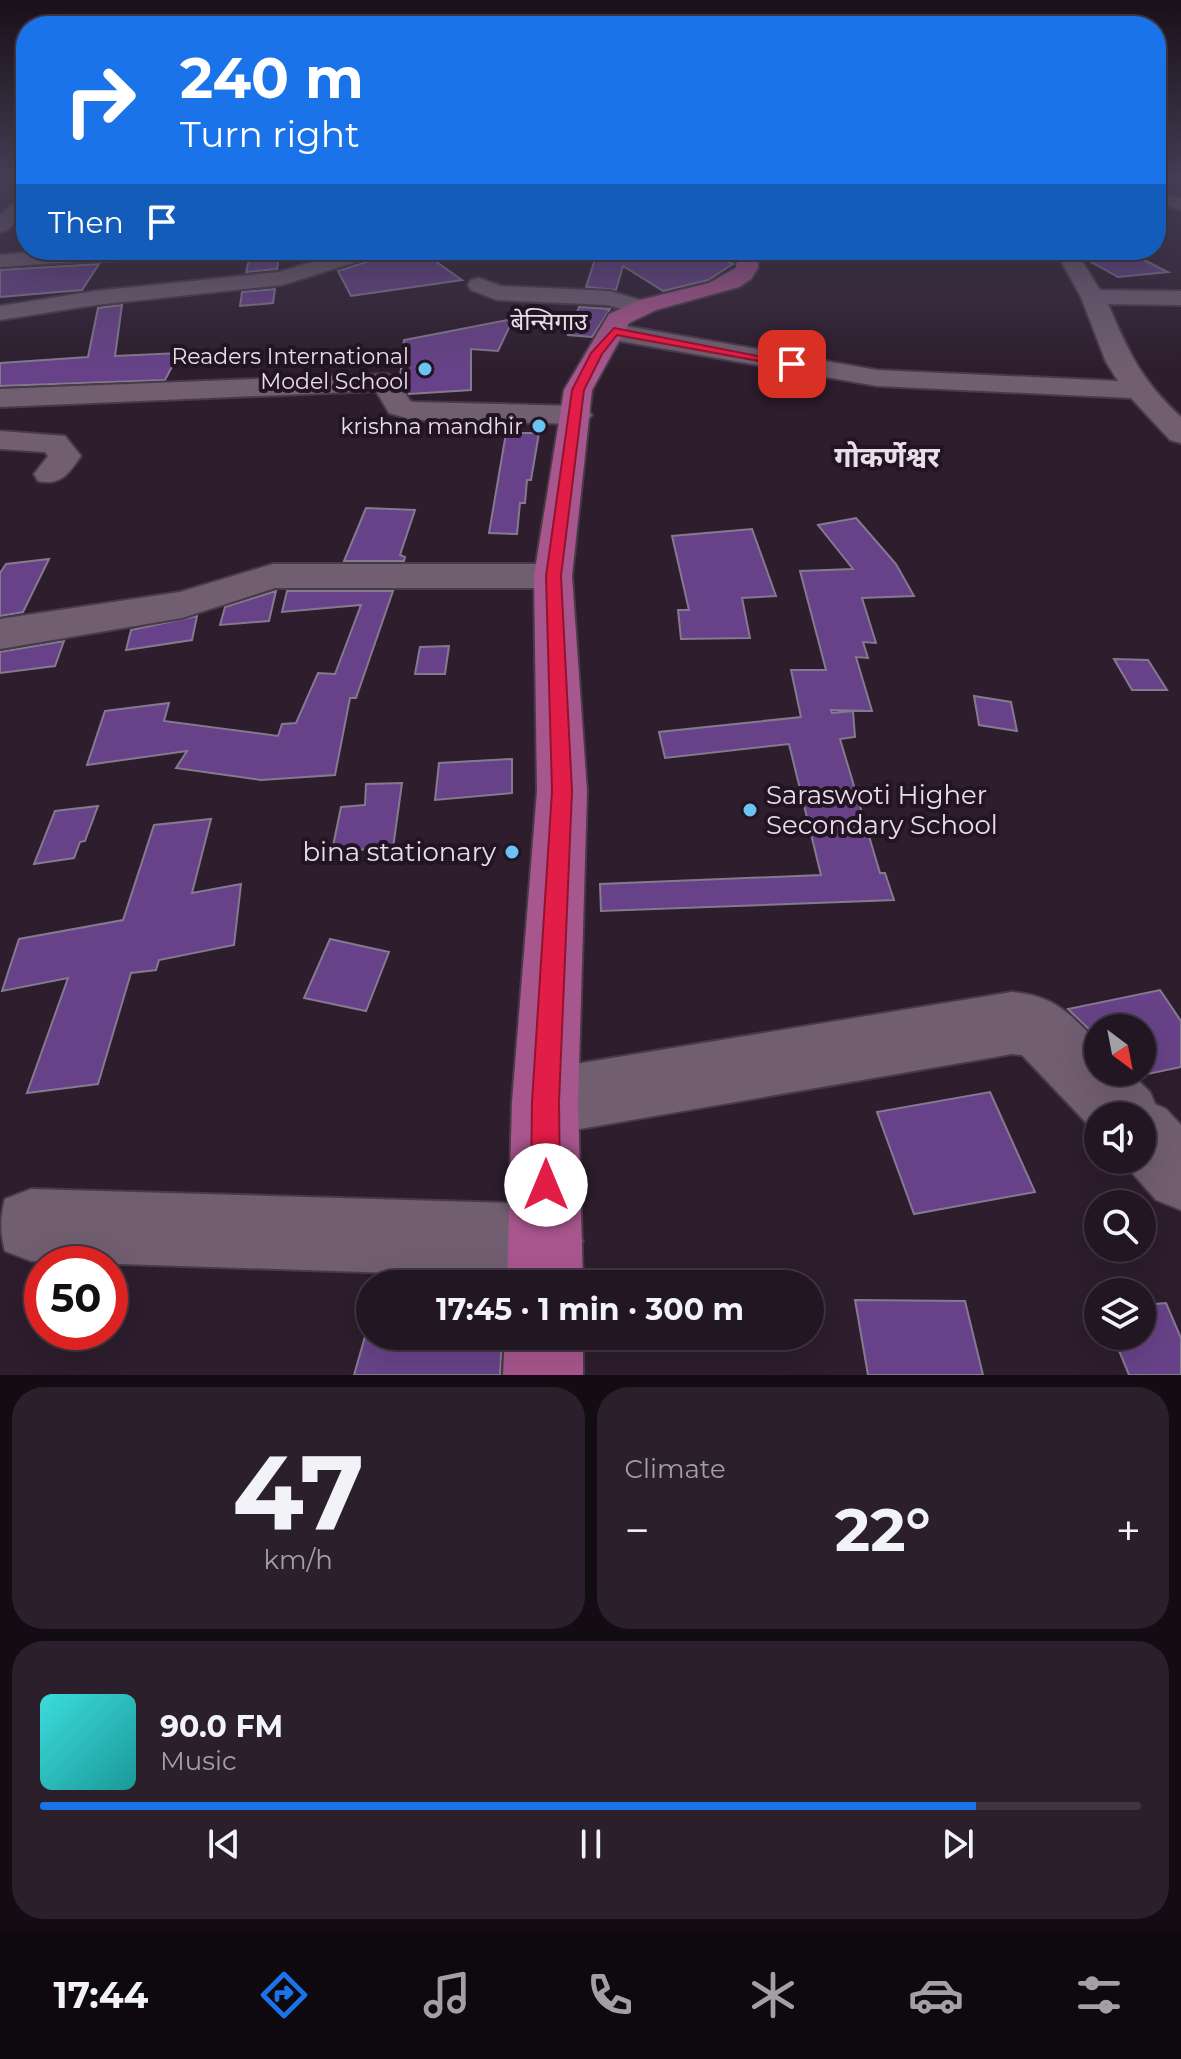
<!DOCTYPE html>
<meta charset="utf-8">
<style>
:root{--surface:#221622;--page:#2a1f2a;--text:#f1f3f6;--muted:#a29fa5;--line:#3f3540;--accent:#1a73e8}
body{margin:0;font-family:Montserrat,"Noto Sans Devanagari",sans-serif;background:var(--page);color:var(--text);height:100vh;display:flex;flex-direction:column;font-size:30px;white-space:nowrap}
*{box-sizing:border-box;margin:0}
p{font-size:26px;color:var(--muted)}
.icon{flex:none;width:44px;height:44px;fill:none;stroke:currentColor;stroke-width:2;stroke-linecap:round;stroke-linejoin:round}
.map{position:relative;height:1375px;overflow:hidden}
.side{display:flex;flex-direction:column;gap:12px;padding:12px;background:#130c13;flex:1}
.side>*{flex:none}
.banner{position:absolute;left:16px;top:16px;width:1150px;height:244px;border-radius:32px;box-shadow:0 8px 32px #0002,0 0 0 2px var(--line);background:#1a73e8;color:#fff;overflow:hidden}
.needle{width:52px;rotate:148deg}
.controls{position:absolute;left:1084px;top:1014px;display:grid;gap:16px}
.controls a{display:grid;place-items:center;width:72px;height:72px;border-radius:50%;background:var(--surface);box-shadow:0 8px 32px #0002,0 0 0 2px var(--line);font-size:40px}
.speed{position:absolute;left:24px;top:1246px;display:flex;gap:16px;font-size:40px;font-weight:700;text-align:center}
.speed>*{display:grid;place-content:center;width:104px;height:104px;border-radius:50%;background:var(--surface);box-shadow:0 8px 32px #0002,0 0 0 2px var(--line);line-height:1}
.speed .limit{border:12px solid #d22;background:#fff;color:#111}
.pin{position:absolute;display:grid;place-items:center;width:68px;height:68px;color:#fff;margin:-34px;border-radius:16px;box-shadow:0 4px 12px #0006}
.me{position:absolute;width:88px;margin:-44px;rotate:0deg;stroke-linejoin:round;filter:drop-shadow(0 0 6px #0008)}
.turn{display:flex;align-items:center;gap:28px;height:168px;padding:0 32px;font-size:36px}
.turn .icon{width:104px;height:104px;stroke-width:2.5}
.turn b{display:block;font-size:56px;line-height:68px}
.then{display:flex;align-items:center;height:76px;padding:0 32px;background:#0003;gap:16px;font-size:30px}
.big{font-size:60px;font-weight:700;line-height:1.1}
.side .card{flex:1;display:flex;flex-direction:column;justify-content:center;gap:12px;min-width:0;padding:0 28px;border-radius:32px;background:var(--page)}
.side .dial{align-items:center;gap:0}
.dial b{font-size:104px;line-height:1}
.song{display:flex;align-items:center;gap:24px}
.cover{width:96px;height:96px;border-radius:12px;background:linear-gradient(135deg,hsl(180 70% 55%),hsl(180 70% 35%))}
.played{height:8px;border-radius:4px;background:linear-gradient(90deg,var(--accent) 85%,var(--line) 85%)}
.keys{display:flex;justify-content:space-around;direction:ltr}
.heat{display:flex;justify-content:space-between;align-items:center;font-size:44px;direction:ltr}
.side .tiles{flex:1;display:grid;gap:12px;grid-template-columns:1fr 1fr}
.card:last-child{grid-column:span 2}
.trip{position:absolute;left:356px;top:1270px;width:468px;height:80px;border-radius:40px;background:var(--surface);box-shadow:0 8px 32px #0002,0 0 0 2px var(--line);font-weight:700;line-height:80px;text-align:center}
.menu{display:flex;height:128px;justify-content:space-around;align-items:center;background:#0e090e;color:var(--muted)}
.menu .icon{width:56px;height:56px}
.menu .active{color:var(--accent)}
.menu b{font-size:36px;color:var(--text)}
.map>svg:first-child{display:block}
</style>
<div class="map">
<svg width="1181" height="1375" viewBox="0 0 1181 1375">
<rect width="100%" height="100%" fill="#2d1d2d"/>
<path fill="#674288" stroke="#847a90" stroke-width="2" d="M265 250H280L277 269 246 272 249 260Z
M387 250H408V254L424 253 462 280 351 296 338 271 382 257Z
M598 250H703L733 264 708 280 663 291 623 266 616 290 586 287Z
M1079 250H1124L1168 272 1118 277 1084 258Z
M99 264 82 290 0 297V270Z
M275 289 273 303 240 306 242 292Z
M122 305 115 356 179 353 165 380 0 386V363L88 357 98 308Z
M579 307 610 309 592 337 568 335Z
M513 319 498 351 471 349V390L409 394 400 378 404 340Z
M506 433H539L531 480H527L525 503H520L517 534 489 533Z
M366 508 415 510 400 555 405 557 404 561H344Z
M856 518 896 564 914 596 862 598 876 643 863 642 868 658 856 657 872 711 831 710 832 713 853 711 855 737 840 739 880 873H885L894 900 601 911 600 884 821 875 789 744 665 758 659 732 801 717 791 670H826L800 571 853 569 818 525Z
M752 529 776 596 742 598 750 638 681 639 678 610H689L672 536Z
M49 559 23 612 0 616V573L6 564Z
M276 591 269 621 220 625 225 607Z
M287 591H393L356 698H350L335 775 261 780 176 768 187 751 87 765 105 711 169 703 164 721 278 736 282 724 296 723 318 673 335 674 361 605 282 612Z
M197 616 192 640 126 650 131 630Z
M64 641 55 666 0 673V652Z
M449 646 445 674H415L420 647Z
M1114 659 1148 660 1167 690H1132Z
M974 696 1011 702 1017 731 979 725Z
M512 759V793L435 800 439 763Z
M402 783 393 848 332 851 341 807 365 805 366 784Z
M98 806 85 841 80 842 74 858 34 864 55 811Z
M211 819 192 893 241 884 234 945 159 960 156 970 131 973 98 1084 27 1093 68 978 2 991 19 939 123 920 154 825Z
M330 939 389 952 366 1011 304 998Z
M1160 990 1181 1021V1067L1138 1076 1133 1072H1142V1028H1098V1038L1068 1009Z
M990 1092 1035 1192 914 1214 877 1112Z
M855 1300 965 1301 983 1375H868Z
M1166 1303 1181 1338V1375H1129L1113 1336H1142V1305Z
M370 1319V1336H502L500 1375H354Z"/>
<g fill="none" stroke-linecap="round" stroke-linejoin="round">
<g stroke="#483a48" stroke-width="4">
<path id="minor" d="M1156 191 1181 198V210L1156 202Z
M26 196V211L7 230 0 232V215L20 197Z
M49 250H262C254 260 229 259 216 259 143 259 72 261 0 267V255Z
M352 250H384L381 254 282 285 95 305 0 320V306L95 291 279 272Z
M1055 250H1075L1100 290 1181 291V305L1108 304C1129 353 1141 380 1181 417V443L1170 440 1131 398 877 386 614 340 605 337 601 332 605 327 614 324 877 370 1118 381 1106 362 1081 297Z
M479 278 501 286 610 291 647 302 651 307 647 312 639 314 608 305 497 300 471 290 468 285 471 280Z
M385 374 395 376 410 401 414 402 577 406 587 409 592 415 587 421 577 424 413 420 389 413 376 391 0 407V389Z
M0 431 65 436 81 456C69 473 61 486 38 481L34 474 48 456 45 452 0 449Z
M273 564H553L566 567 572 576 566 585 553 588H275L182 618 0 649V619L180 592Z
M1012 992C1056 996 1068 1013 1098 1042V1072H1129L1150 1092 1155 1104 1166 1109 1181 1125V1210L1156 1200 1121 1160H1142V1116H1098V1135L1022 1055 1012 1054 545 1135 522 1125 512 1102 522 1079 545 1069Z
M31 1189 546 1204 572 1215 583 1241 572 1267 546 1278 31 1261 5 1251C0 1233 0 1217 5 1199Z"/>
</g>
<g stroke="#483a48" stroke-width="4">
<path id="major" d="M738 250H758V268L751 279 739 287 656 310 629 323 592 390 572 576 587 791 578 1102 583 1284H507L512 1102 537 791 534 576 564 390 609 314 640 300 709 283 736 268Z
M505 1336H583V1375H503Z"/>
</g>
<use href="#minor" fill="#715e71" fill-rule="evenodd"/>
<use href="#major" fill="#a8568e" fill-rule="evenodd"/>
</g>
<linearGradient id="sky" x2="0" y2="1"><stop stop-color="#191019"/><stop offset="0.48" stop-color="#464057"/><stop offset="1" stop-color="#464057" stop-opacity="0"/></linearGradient>
<rect width="1181" height="370" fill="url(#sky)"/>
<path fill="#e11d48" stroke="#92132f" stroke-width="2" d="M614 328 798 364 792 367 617 335 602 354 584 390 561 576 572 791 559 1102 560 1185 556 1196 546 1200 536 1196 531 1185 532 1102 552 791 546 576 572 390 591 353Z"/>
<g fill="#6bc3f2" stroke="#231424" stroke-width="3">
<circle cx="425" cy="369" r="8"/>
<circle cx="539" cy="426" r="8"/>
<circle cx="750" cy="810" r="8"/>
<circle cx="512" cy="852" r="8"/>
</g>
<g text-anchor="middle" dominant-baseline="central" stroke-width="8" stroke-linejoin="round" paint-order="stroke">
<g font-size="22" fill="#e8dde8" stroke="#231424" text-anchor="end">
<text x="409" y="356">Readers International<tspan x="409" dy="25">Model School</tspan></text>
<text x="523" y="426">krishna mandhir</text>
</g>
<g font-size="24" fill="#e8dde8" stroke="#231424">
<text x="549" y="321">बेन्सिगाउ</text>
</g>
<g font-size="26" fill="#e8dde8" stroke="#231424" text-anchor="start">
<text x="766" y="795">Saraswoti Higher<tspan x="766" dy="30">Secondary School</tspan></text>
<text x="496" y="852" text-anchor="end">bina stationary</text>
</g>
<g font-size="28" font-weight="bold" fill="#e8dde8" stroke="#231424">
<text x="887" y="457">गोकर्णेश्वर</text>
</g>
</g>
</svg>
<div class="controls">
<a><svg class="needle" viewBox="-14 -14 28 28"><path d="M0-13l5 13h-10z" fill="#e53935"/><path d="M0 13l5-13h-10z" fill="#a29fa5"/></svg></a>
<a><svg class="icon" aria-label="sound" viewBox="0 0 24 24"><path d="M4 9h4l5-4v14l-5-4H4zM17 9q2 3 0 6"/></svg></a>
<a><svg class="icon" aria-label="search" viewBox="0 0 24 24"><circle cx="10" cy="10" r="6"/><path d="M15 15l6 6"/></svg></a>
<a><svg class="icon" aria-label="layers" viewBox="0 0 24 24"><path d="M12 4l9 5-9 5-9-5zM3 14l9 5 9-5"/></svg></a>
</div>
<div class="speed"><div class="limit">50</div></div>
<div class="pin" style="left:792px;top:364px;background:#d93025"><svg class="icon" aria-label="arrive" viewBox="0 0 24 24"><path d="M6 21V4h12l-3 4 3 4H6"/></svg></div>
<svg class="me" style="left:546px;top:1185px" viewBox="-20 -20 40 40"><circle r="19" fill="#fff"/><path d="M0-13L10 11 0 6-10 11z" fill="#e11d48"/></svg>
<div class="trip">17:45 · 1 min · 300 m</div>
<div class="banner">
<div class="turn"><svg class="icon" aria-label="right" viewBox="0 0 24 24"><path d="M7 20v-9h11M14 6l5 5-5 5"/></svg><div><b>240 m</b>Turn right</div></div>
<div class="then">Then<svg class="icon" aria-label="arrive" viewBox="0 0 24 24"><path d="M6 21V4h12l-3 4 3 4H6"/></svg></div>
</div>
</div>
<section class="side">
<div class="tiles">
<div class="card dial"><b>47</b><p>km/h</p></div>
<div class="card"><p>Climate</p>
<div class="heat"><a>−</a><b class="big">22°</b><a>+</a></div>
</div>
<div class="card">
<div class="song"><i class="cover"></i><div><b>90.0 FM</b><p>Music</p></div></div>
<div class="played"></div>
<div class="keys"><svg class="icon" aria-label="previous" viewBox="0 0 24 24"><path d="M18 5L8 12l10 7zM5 5v14"/></svg><svg class="icon" aria-label="pause" viewBox="0 0 24 24"><path d="M8 5v14M16 5v14"/></svg><svg class="icon" aria-label="next" viewBox="0 0 24 24"><path d="M6 5l10 7-10 7zM19 5v14"/></svg></div>
</div>
</div>
</section>
<nav class="menu">
<b>17:44</b>
<svg class="icon active" aria-label="directions" viewBox="0 0 24 24"><path d="M12 3l9 9-9 9-9-9zM9 14v-3h6M13 9l2 2-2 2"/></svg>
<svg class="icon" aria-label="music" viewBox="0 0 24 24"><path d="M9 18V5l10-2v13"/><circle cx="6" cy="18" r="3"/><circle cx="16" cy="16" r="3"/></svg>
<svg class="icon" aria-label="phone" viewBox="0 0 24 24"><path d="M5 4h4l2 5-3 2q2 4 5 5l2-3 5 2v4C11 20 4 13 5 4z"/></svg>
<svg class="icon" aria-label="climate" viewBox="0 0 24 24"><path d="M12 3v18M4 7l16 10M4 17L20 7"/></svg>
<svg class="icon" aria-label="car" viewBox="0 0 24 24"><path d="M5 17H2v-5l4-1 3-4h7l3 4 3 1v5h-3M9 17h6M6 11h13"/><circle cx="7" cy="17" r="2"/><circle cx="17" cy="17" r="2"/></svg>
<svg class="icon" aria-label="filters" viewBox="0 0 24 24"><path d="M4 7h16M4 17h16"/><circle cx="9" cy="7" r="2"/><circle cx="15" cy="17" r="2"/></svg>
</nav>
